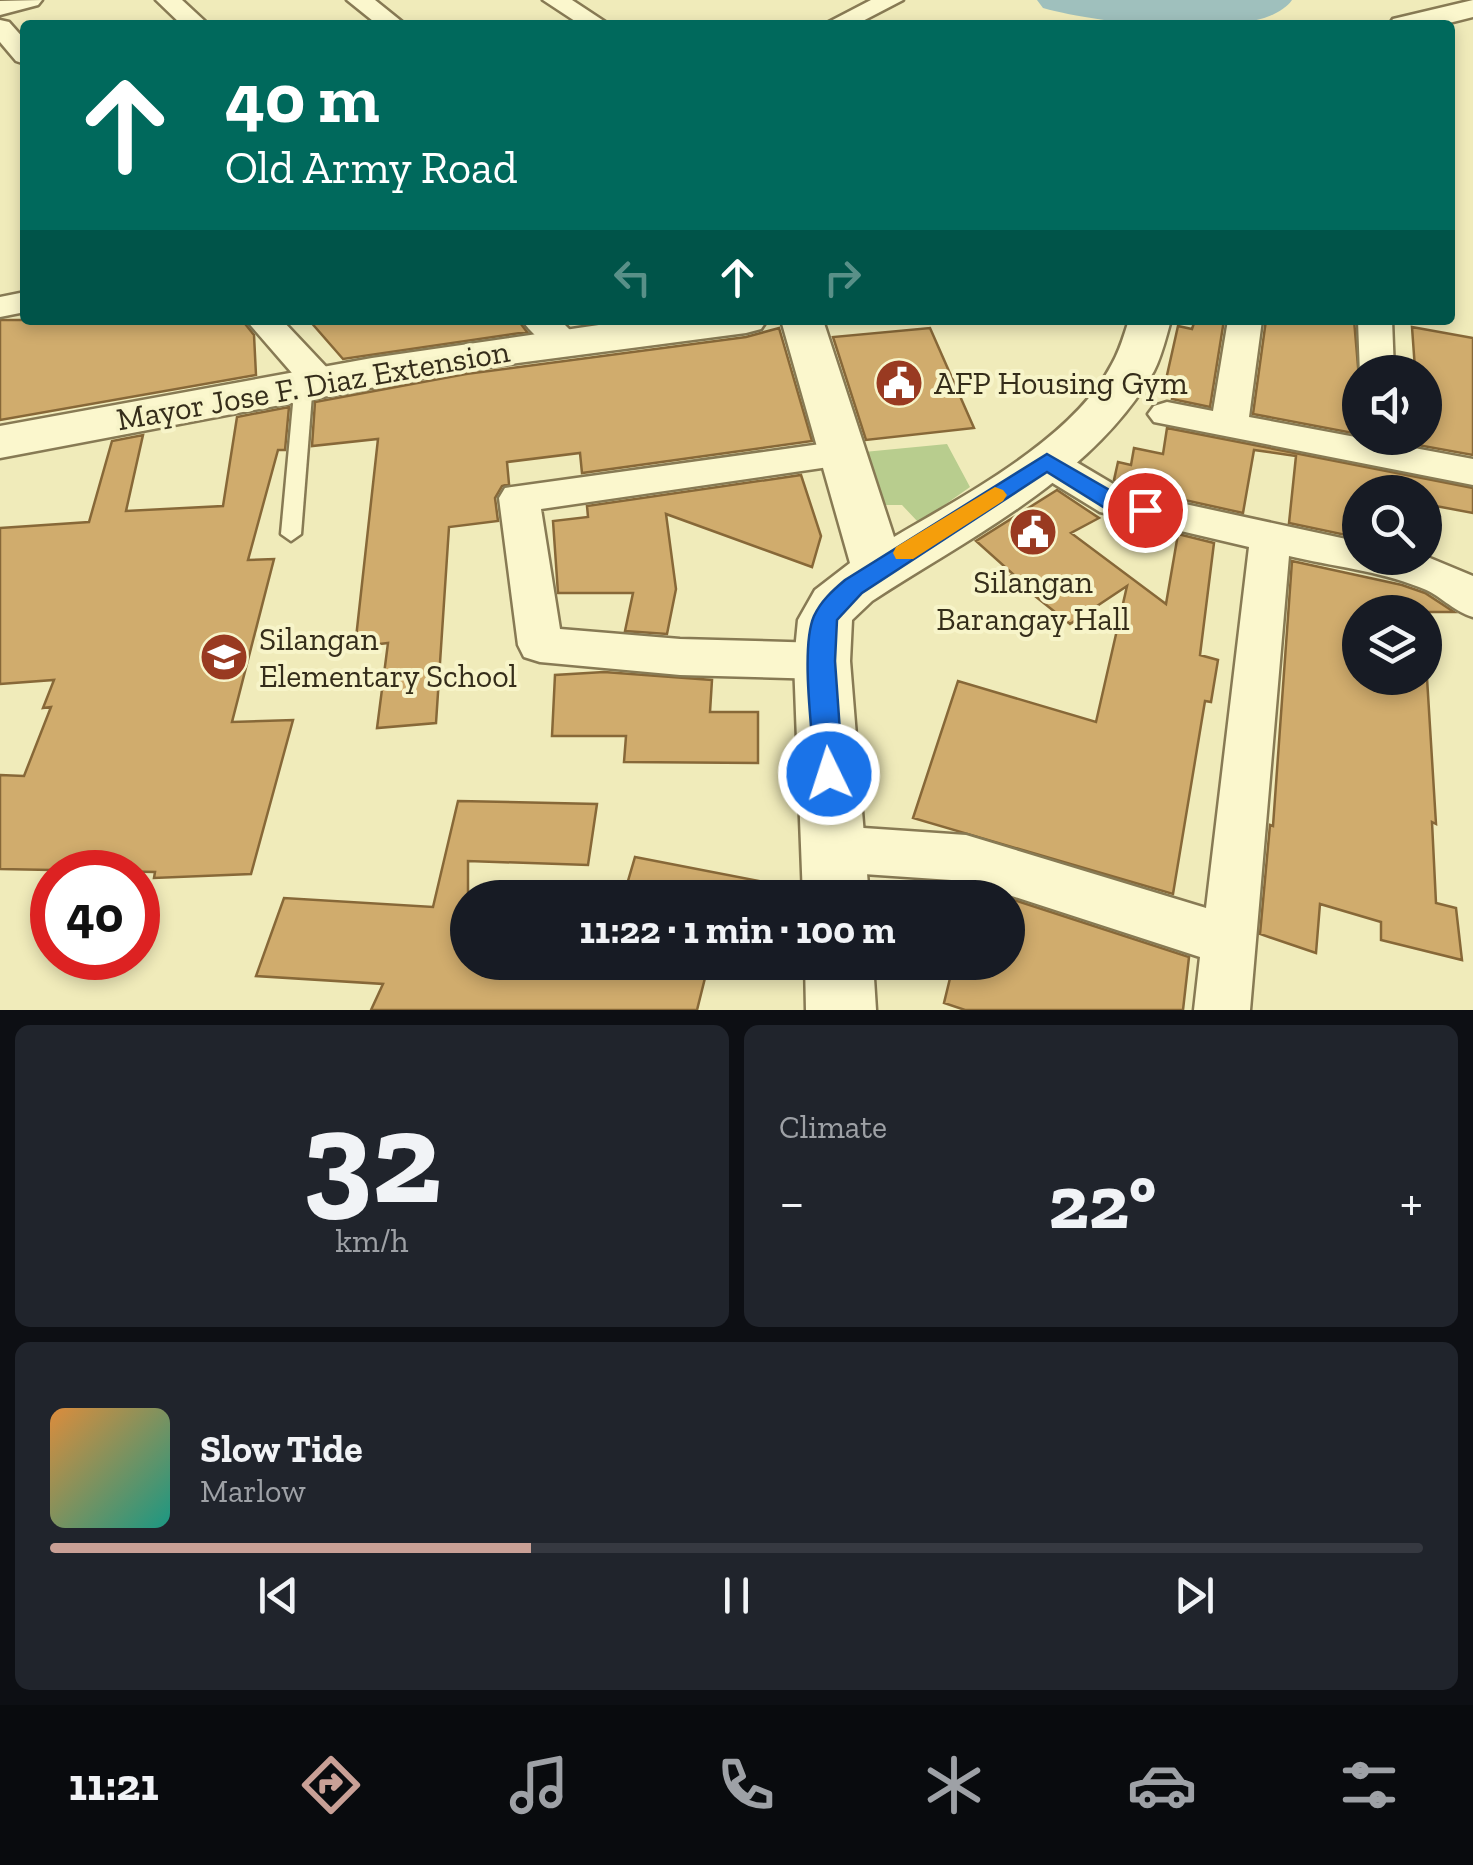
<!DOCTYPE html>
<meta charset="utf-8">
<style>
:root{--surface:#171b24;--page:#20242c;--text:#f1f3f6;--muted:#9ea1a6;--line:#363941;--accent:#c9a096}
body{margin:0;font-family:"Zilla Slab",serif;background:var(--page);color:var(--text);height:100vh;display:flex;flex-direction:column;font-size:38px;white-space:nowrap}
*{box-sizing:border-box;margin:0}
p{font-size:32px;color:var(--muted)}
.icon{flex:none;width:55px;height:55px;fill:none;stroke:currentColor;stroke-width:2;stroke-linecap:round;stroke-linejoin:round}
.map{position:relative;height:1010px;overflow:hidden}
.drawer{display:flex;flex-direction:column;gap:15px;padding:15px;background:#0d0f14;flex:1}
.drawer>*{flex:none}
.banner{position:absolute;left:20px;top:20px;width:1435px;height:305px;border-radius:10px;box-shadow:0 5px 15px #0003;background:#00695c;color:#fff;overflow:hidden}
.tools{position:absolute;left:1342px;top:355px;display:grid;gap:20px}
.tools a{display:grid;place-items:center;width:100px;height:100px;border-radius:50%;background:var(--surface);box-shadow:0 5px 15px #0003;font-size:50px}
.speed{position:absolute;left:30px;top:850px;display:flex;gap:20px;font-size:50px;font-weight:700;text-align:center}
.speed>*{display:grid;place-content:center;width:130px;height:130px;border-radius:50%;background:var(--surface);box-shadow:0 5px 15px #0003;line-height:1}
.speed .limit{border:15px solid #d22;background:#fff;color:#111}
.pin{position:absolute;display:grid;place-items:center;width:85px;height:85px;color:#fff;margin:-42px;border:5px solid #fff;border-radius:50%;box-shadow:0 2px 10px #0007}
.me{position:absolute;width:110px;margin:-55px;rotate:356deg;stroke-linejoin:round;filter:drop-shadow(0 0 8px #0008)}
.turn{display:flex;align-items:center;gap:35px;height:210px;padding:0 40px;font-size:45px}
.turn .icon{width:130px;height:130px;stroke-width:2.5}
.turn b{display:block;font-size:70px;line-height:85px}
.lanes{display:flex;align-items:center;height:95px;padding:0 40px;background:#0003;justify-content:center;gap:50px;direction:ltr}
.lanes .off{opacity:.35}
.big{font-size:75px;font-weight:700;line-height:1.1}
.drawer .widget{flex:1;display:flex;flex-direction:column;justify-content:center;gap:15px;min-width:0;padding:0 35px;border-radius:15px;background:var(--page)}
.drawer .dial{align-items:center;gap:0}
.dial b{font-size:130px;line-height:1}
.song{display:flex;align-items:center;gap:30px}
.cover{width:120px;height:120px;border-radius:15px;background:linear-gradient(135deg,hsl(30 70% 55%),hsl(170 70% 35%))}
.played{height:10px;border-radius:5px;background:linear-gradient(90deg,var(--accent) 35%,var(--line) 35%)}
.keys{display:flex;justify-content:space-around;direction:ltr}
.heat{display:flex;justify-content:space-between;align-items:center;font-size:55px;direction:ltr}
.drawer .tiles{flex:1;display:grid;gap:15px;grid-template-columns:1fr 1fr}
.widget:last-child{grid-column:span 2}
.trip{position:absolute;left:450px;top:880px;width:575px;height:100px;border-radius:50px;background:var(--surface);box-shadow:0 5px 15px #0003;font-weight:700;line-height:100px;text-align:center}
.tabs{display:flex;height:160px;justify-content:space-around;align-items:center;background:#090b0e;color:var(--muted)}
.tabs .icon{width:70px;height:70px}
.tabs .current{color:var(--accent)}
.tabs b{font-size:45px;color:var(--text)}
.map>svg:first-child{display:block}
</style>
<div class="map">
<svg width="1473" height="1010" viewBox="0 0 1473 1010">
<rect width="100%" height="100%" fill="#f0ebba"/>
<path fill="#b8cd8e" d="M947 444 970 487 919 523 902 505H880L864 452Z"/>
<g fill="none" stroke-linecap="round" stroke-linejoin="round">
<path fill="#9fc0bd" fill-rule="evenodd" d="M1037 0H1292C1261 45 1090 22 1043 8Z"/>
</g>
<path fill="#d0ac6d" stroke="#876838" stroke-width="2.5" d="M0 320H242L254 335 256 375 0 420Z
M309 320H518L527 332 343 359Z
M1195 320H1224L1210 407 1172 399 1174 386 1165 384 1178 326 1192 329Z
M1266 320H1354L1359 378 1358 434 1253 414Z
M1412 327 1473 338V455L1379 438H1425V371L1415 369Z
M779 328 812 441 582 473 580 453 507 462 509 484 502 486 495 498 498 521 449 527 436 723 377 728 388 643 355 647 378 439 312 446 315 402 466 374 746 337Z
M930 328 974 428 866 440 833 337Z
M289 407 285 450H278L248 560 274 559 232 722 293 720 251 874 154 878 155 872 0 869V775L24 776 51 707 43 708 54 680 0 684V528L89 522 112 441 143 435 126 511 223 506 237 417Z
M1167 428 1473 488V513L1425 504V492H1360V538L1289 523 1296 456 1254 450 1243 513 1126 487 1114 480 1118 462 1131 465 1134 448 1163 454Z
M801 475 821 536 812 567 666 514 676 589 667 634 625 631 633 593H558L553 521 588 517 587 506Z
M1057 490 1099 518 1071 533 1166 604 1178 534 1214 543 1200 655 1218 660 1211 702 1205 701 1173 894 913 818 958 681 1096 722 1127 586 1070 624 1010 576 1013 574 976 541Z
M1292 561 1402 585 1425 593 1454 612H1360V678H1427L1436 824 1432 822 1436 903 1456 908 1462 960 1381 940V922L1320 904 1316 953 1260 934 1270 825 1273 826Z
M604 672 712 680 710 712H758V763L624 762 626 736H552L555 675Z
M458 801 597 804 588 865 468 861V962H709L697 1010H371L383 984 256 976 284 898 433 907Z
M635 857 769 883 768 898H623Z
M1008 898 1189 957 1183 1010H965L944 1003 954 962H1008Z"/>
<g fill="none" stroke-linecap="round" stroke-linejoin="round">
<g stroke="#877a54" stroke-width="5">
<path id="service" d="M304 376 313 382 301 534 291 541 281 534 295 382Z"/>
</g>
<g stroke="#877a54" stroke-width="5">
<path id="minor" d="M42 0 38 5 0 15V1Z
M156 0H182L209 25H182Z
M347 0H375L406 25H378Z
M543 0H572L610 25H581Z
M871 0H903L855 25H823Z
M0 20 9 22 25 40V64L16 61 0 42Z
M25 292V312L0 317V297Z
M246 320H282L331 372 336 380 331 388 318 391 305 388Z
M522 320H560L581 341 576 348C553 354 535 338 522 320Z
M1228 320H1262L1249 417 1473 459V485L1154 422 1148 414 1154 406 1167 402 1213 411Z
M1358 320H1392L1394 372 1360 375Z
M842 441 856 445 861 454 856 463 541 509 560 629 680 639 822 643 838 649 845 661 838 673 822 679 680 675 540 662 524 657 518 645 499 498 505 488Z
M1047 449 1061 453 1125 491 1360 542V558L1425 556 1473 576V617C1452 611 1440 594 1419 587 1379 571 1331 566 1289 556L1250 1010H1194L1200 957 966 881 834 872 816 865 808 849 816 833 834 826 966 835 1206 908 1249 547 1100 512 1033 471 1028 462 1033 453Z"/>
</g>
<g stroke="#877a54" stroke-width="5">
<path id="tertiary" d="M1473 0V17L1441 25H1389L1393 19Z
M633 320H767L761 329 746 333 465 370 0 458V426L372 358Z
M781 320H823L894 537C965 495 1073 439 1112 364 1120 350 1124 335 1129 320H1171C1166 337 1162 355 1154 371 1093 478 971 536 872 601L852 620 850 661 869 898H803L794 661 798 620 815 590 850 563Z
M805 962H873L876 1010H806Z"/>
</g>
<use href="#service" fill="#fbf7cd" fill-rule="evenodd"/>
<use href="#minor" fill="#fbf7cd" fill-rule="evenodd"/>
<use href="#tertiary" fill="#fbf7cd" fill-rule="evenodd"/>
</g>
<path fill="#1a73e8" stroke="#114b97" stroke-width="2.5" d="M1047 454 1120 496 1153 504 1156 510 1145 518 1105 508 1047 472 862 593 837 620 835 661 843 774 839 782 829 785 819 782 815 774C813 737 800 648 814 616 821 601 832 591 845 580Z"/>
<path fill="#f59e0b" d="M995 487 1003 490 1007 495 1003 501 913 559H896L893 553 896 547Z"/>
<defs>
<g id="civic-disc" transform="scale(2.5)"><circle r="9.5" fill="#993a21" stroke="#f7f4c9"/><path d="M-.6-6.5H3V-4.5H.6V-3L4-1V1h2V6H-6V1h2V-1L-.6-3ZM-1.2 2.5V6h2.4V2.5Z" fill="#fff"/></g>
<g id="school-disc" transform="scale(2.5)"><circle r="9.5" fill="#993a21" stroke="#f7f4c9"/><path d="M0-5L7-2L0 1L-7-2ZM-4 1L0 2.5L4 1V4Q0 6-4 4Z" fill="#fff"/></g>
</defs>
<g fill-rule="evenodd">
<use href="#civic-disc" x="899" y="383"/>
<use href="#civic-disc" x="1033" y="532"/>
<use href="#school-disc" x="224" y="657"/>
</g>
<g text-anchor="middle" dominant-baseline="central" stroke-width="8" stroke-linejoin="round" paint-order="stroke">
<g font-size="32" fill="#352d1a" stroke="#f7f4c9" text-anchor="start">
<text x="934" y="383">AFP Housing Gym</text>
<text x="1033" y="582" text-anchor="middle">Silangan<tspan x="1033" dy="37">Barangay Hall</tspan></text>
<text x="259" y="639">Silangan<tspan x="259" dy="37">Elementary School</tspan></text>
</g>
<g font-size="32" fill="#352d1a" stroke="#f7f4c9">
<text transform="translate(313 385) rotate(-10)">Mayor Jose F. Diaz Extension</text>
</g>
</g>
</svg>
<div class="tools">
<a><svg class="icon" aria-label="sound" viewBox="0 0 24 24"><path d="M4 9h4l5-4v14l-5-4H4zM17 9q2 3 0 6"/></svg></a>
<a><svg class="icon" aria-label="search" viewBox="0 0 24 24"><circle cx="10" cy="10" r="6"/><path d="M15 15l6 6"/></svg></a>
<a><svg class="icon" aria-label="layers" viewBox="0 0 24 24"><path d="M12 4l9 5-9 5-9-5zM3 14l9 5 9-5"/></svg></a>
</div>
<div class="speed"><div class="limit">40</div></div>
<div class="pin" style="left:1145px;top:510px;background:#d93025"><svg class="icon" aria-label="arrive" viewBox="0 0 24 24"><path d="M6 21V4h12l-3 4 3 4H6"/></svg></div>
<svg class="me" style="left:829px;top:774px" viewBox="-20 -20 40 40"><circle r="17" fill="#1a73e8" stroke="#fff" stroke-width="3"/><path d="M0-11L8 9 0 5-8 9z" fill="#fff"/></svg>
<div class="trip">11:22 · 1 min · 100 m</div>
<div class="banner">
<div class="turn"><svg class="icon" aria-label="ahead" viewBox="0 0 24 24"><path d="M12 20V5M6 11l6-6 6 6"/></svg><div><b>40 m</b>Old Army Road</div></div>
<div class="lanes"><svg class="icon off" aria-label="left" viewBox="0 0 24 24"><path d="M17 20v-9H6M10 6l-5 5 5 5"/></svg><svg class="icon" aria-label="ahead" viewBox="0 0 24 24"><path d="M12 20V5M6 11l6-6 6 6"/></svg><svg class="icon off" aria-label="right" viewBox="0 0 24 24"><path d="M7 20v-9h11M14 6l5 5-5 5"/></svg></div>
</div>
</div>
<section class="drawer">
<div class="tiles">
<div class="widget dial"><b>32</b><p>km/h</p></div>
<div class="widget"><p>Climate</p>
<div class="heat"><a>−</a><b class="big">22°</b><a>+</a></div>
</div>
<div class="widget">
<div class="song"><i class="cover"></i><div><b>Slow Tide</b><p>Marlow</p></div></div>
<div class="played"></div>
<div class="keys"><svg class="icon" aria-label="previous" viewBox="0 0 24 24"><path d="M18 5L8 12l10 7zM5 5v14"/></svg><svg class="icon" aria-label="pause" viewBox="0 0 24 24"><path d="M8 5v14M16 5v14"/></svg><svg class="icon" aria-label="next" viewBox="0 0 24 24"><path d="M6 5l10 7-10 7zM19 5v14"/></svg></div>
</div>
</div>
</section>
<nav class="tabs">
<b>11:21</b>
<svg class="icon current" aria-label="directions" viewBox="0 0 24 24"><path d="M12 3l9 9-9 9-9-9zM9 14v-3h6M13 9l2 2-2 2"/></svg>
<svg class="icon" aria-label="music" viewBox="0 0 24 24"><path d="M9 18V5l10-2v13"/><circle cx="6" cy="18" r="3"/><circle cx="16" cy="16" r="3"/></svg>
<svg class="icon" aria-label="phone" viewBox="0 0 24 24"><path d="M5 4h4l2 5-3 2q2 4 5 5l2-3 5 2v4C11 20 4 13 5 4z"/></svg>
<svg class="icon" aria-label="climate" viewBox="0 0 24 24"><path d="M12 3v18M4 7l16 10M4 17L20 7"/></svg>
<svg class="icon" aria-label="car" viewBox="0 0 24 24"><path d="M5 17H2v-5l4-1 3-4h7l3 4 3 1v5h-3M9 17h6M6 11h13"/><circle cx="7" cy="17" r="2"/><circle cx="17" cy="17" r="2"/></svg>
<svg class="icon" aria-label="filters" viewBox="0 0 24 24"><path d="M4 7h16M4 17h16"/><circle cx="9" cy="7" r="2"/><circle cx="15" cy="17" r="2"/></svg>
</nav>
